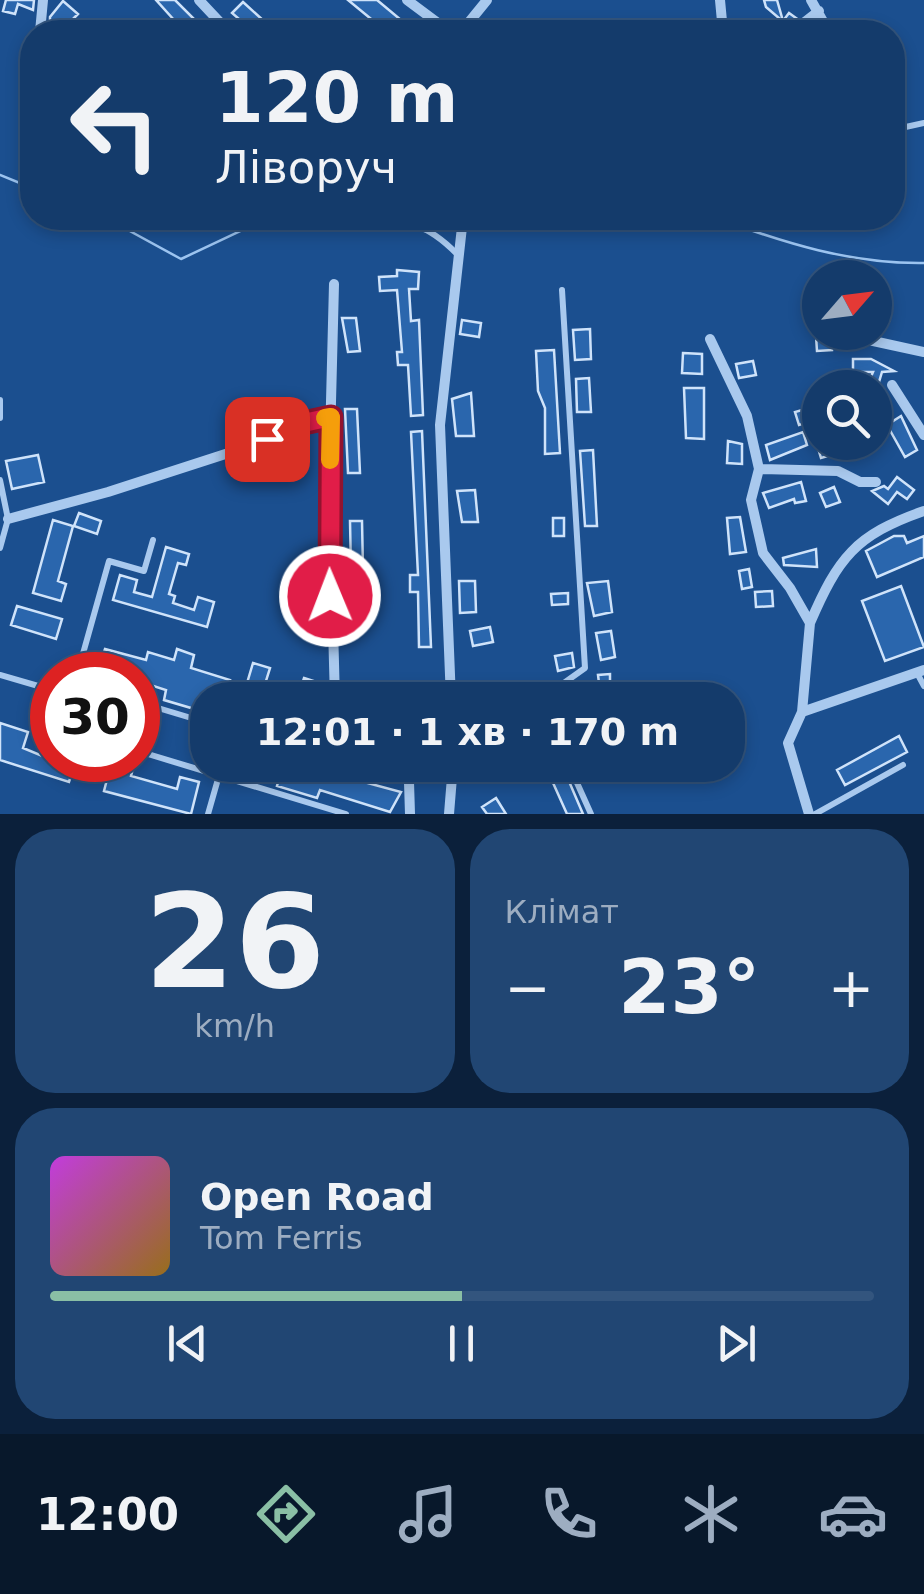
<!DOCTYPE html>
<html lang="uk">
<meta charset="utf-8">
<style>
:root{--surface:#143b6b;--page:#214673;--text:#f1f3f6;--muted:#9dadc1;--line:#33557e;--accent:#8abfa5}
body{margin:0;font-family:"DejaVu Sans",sans-serif;background:var(--page);color:var(--text);height:100vh;display:flex;flex-direction:column;font-size:38px;white-space:nowrap}
*{box-sizing:border-box;margin:0}
p{font-size:32px;color:var(--muted)}
.icon{flex:none;width:55px;height:55px;fill:none;stroke:currentColor;stroke-width:2;stroke-linecap:round;stroke-linejoin:round}
.map{position:relative;height:814px;overflow:hidden}
.side{display:flex;flex-direction:column;gap:15px;padding:15px;background:#0b203b;flex:1}
.side>*{flex:none}
.banner{position:absolute;left:20px;top:20px;width:885px;height:210px;border-radius:40px;box-shadow:0 5px 15px #0003,0 0 0 2px var(--line);background:#143b6b;color:var(--text);overflow:hidden}
.needle{width:65px;rotate:62deg}
.fabs{position:absolute;left:802px;top:260px;display:grid;gap:20px}
.fabs a{display:grid;place-items:center;width:90px;height:90px;border-radius:50%;background:var(--surface);box-shadow:0 5px 15px #0003,0 0 0 2px var(--line);font-size:50px}
.speed{position:absolute;left:30px;top:652px;display:flex;gap:20px;font-size:50px;font-weight:700;text-align:center}
.speed>*{display:grid;place-content:center;width:130px;height:130px;border-radius:50%;background:var(--surface);box-shadow:0 5px 15px #0003,0 0 0 2px var(--line);line-height:1}
.speed .limit{border:15px solid #d22;background:#fff;color:#111}
.pin{position:absolute;display:grid;place-items:center;width:85px;height:85px;color:#fff;margin:-42px;border-radius:20px;box-shadow:0 5px 15px #0006}
.me{position:absolute;width:110px;margin:-55px;rotate:359deg;stroke-linejoin:round;filter:drop-shadow(0 0 8px #0008)}
.turn{display:flex;align-items:center;gap:35px;height:210px;padding:0 30px;font-size:45px}
.turn .icon{width:130px;height:130px;stroke-width:2.5}
.turn b{display:block;font-size:70px;line-height:85px}
.big{font-size:75px;font-weight:700;line-height:1.1}
.side .card{flex:1;display:flex;flex-direction:column;justify-content:center;gap:15px;min-width:0;padding:0 35px;border-radius:40px;background:var(--page)}
.side .dial{align-items:center;gap:0}
.dial b{font-size:130px;line-height:1}
.song{display:flex;align-items:center;gap:30px}
.cover{width:120px;height:120px;border-radius:15px;background:linear-gradient(135deg,hsl(290 70% 55%),hsl(40 70% 35%))}
.played{height:10px;border-radius:5px;background:linear-gradient(90deg,var(--accent) 50%,var(--line) 50%)}
.keys{display:flex;justify-content:space-around;direction:ltr}
.heat{display:flex;justify-content:space-between;align-items:center;font-size:55px;direction:ltr}
.side .tiles{flex:1;display:grid;gap:15px;grid-template-columns:1fr 1fr}
.card:last-child{grid-column:span 2}
.trip{position:absolute;left:190px;top:682px;width:555px;height:100px;border-radius:40px;background:var(--surface);box-shadow:0 5px 15px #0003,0 0 0 2px var(--line);font-weight:700;line-height:100px;text-align:center}
.dock{display:flex;height:160px;justify-content:space-around;align-items:center;background:#08182b;color:var(--muted)}
.dock .icon{width:70px;height:70px}
.dock .active{color:var(--accent)}
.dock b{font-size:45px;color:var(--text)}
.map>svg:first-child{display:block}
</style>
<div class="map">
<svg width="924" height="814" viewBox="0 0 924 814">
<rect width="100%" height="100%" fill="#1b4f8f"/>
<g fill="none" stroke-linecap="round" stroke-linejoin="round">
<path stroke="#9cc4f0" stroke-width="2.5" d="M0 175 32 188
M106 218 181 259 268 218
M716 218C785 243 850 264 924 263"/>
</g>
<path fill="#2a66ad" stroke="#cfe3fa" stroke-width="2.5" d="M6 0H34L33 10 18 4 15 14 3 11Z
M156 0H175L195 20 184 31Z
M348 0H377L401 20 387 32Z
M764 0H777L783 21 789 13 796 18 787 25 766 7Z
M63 1 78 14 60 32 50 24V17Z
M243 2 265 22 254 32 232 13Z
M397 270 419 272 418 289H409L411 321 419 320 423 415 411 416 408 365H398L397 352H402L397 290 380 291 379 277 397 276Z
M875 296 889 321 878 327 875 321Z
M342 318H356L360 351 348 352Z
M462 320 481 323 479 337 460 334Z
M590 329 591 359 575 360 573 330Z
M832 335V350L817 351 816 336Z
M554 350 560 453 545 454V408L538 391 536 351Z
M683 353 702 354V374L682 373Z
M853 359H871L894 371 882 372 879 382 870 379 873 372H853Z
M753 361 756 375 739 378 736 364Z
M589 378 591 412H577L576 379Z
M684 388H704V439L686 438Z
M471 393 474 436H456L452 399Z
M812 407 816 420 799 425 795 412Z
M345 409H357L360 473H348Z
M901 416 917 450 905 457 887 425Z
M422 431 431 647H419L418 592H410V575H418L411 432Z
M803 432 807 445 770 460 766 445Z
M728 441 742 444V464L727 463Z
M831 442 835 454 821 458 817 445Z
M593 450 597 526H585L580 451Z
M38 455 44 482 12 489 6 461Z
M897 477 914 490 907 499 897 492 888 504 872 491 884 486 888 489Z
M801 482 806 501 795 503 794 499 769 508 763 493Z
M834 487 840 502 826 507 820 493Z
M475 490 478 522H462L457 491Z
M79 513 101 521 97 534 74 526Z
M740 517 746 552 730 554 727 518Z
M553 518H564V536H553Z
M53 520 73 526 58 581 66 584 61 601 33 593Z
M350 521H362L364 619 352 620Z
M894 536H904L907 543 924 536V557L877 577 866 551Z
M166 547 189 554 186 565 178 563 169 594 175 596 173 603 194 610 198 597 214 602 207 627 113 600 120 575 137 580 134 592 152 597Z
M816 549 817 567 784 565 783 558Z
M749 569 752 587 742 589 739 571Z
M459 581H475L476 612 460 613Z
M608 581 612 612 594 616 587 583Z
M901 586 924 647 885 661 862 601Z
M772 591 773 606 756 607 755 592Z
M568 593V604L552 605 551 594Z
M17 606 62 619 56 639 11 625Z
M490 627 493 642 473 646 470 631Z
M611 631 615 657 601 660 596 633Z
M105 649 146 660 148 652 174 660 177 649 194 655 191 668 230 680 224 700H208V713L164 700 166 690 138 681V675L98 669Z
M572 653 574 667 558 671 555 656Z
M253 663 270 668 260 700H242Z
M610 674V700H601L598 675Z
M304 678 320 683 314 700H297Z
M0 723 28 732 23 748 52 760H76L69 782 0 760Z
M899 736 907 752 845 785 837 770Z
M112 760 135 761 131 776 177 789 180 777 199 782 191 814 104 791Z
M241 765H301L401 792 390 812 320 790 317 798 277 786 279 779Z
M545 765H562L583 814H567Z
M496 798 506 814H487L482 807Z"/>
<g fill="none" stroke-linecap="round" stroke-linejoin="round">
<path stroke="#a9c9ee" stroke-width="6" d="M892 130 924 123
M333 218C386 239 403 199 457 254
M0 400V418
M0 480 8 519 0 548
M917 673 924 686
M0 675 52 690
M77 675 109 561 144 571 153 540
M540 700 585 668 562 290
M138 702 208 723
M52 704V725
M138 751 346 814
M350 765 407 782
M569 765 591 814
M208 814 222 765
M815 814 903 765"/>
<path stroke="#a9c9ee" stroke-width="10" d="M199 0 229 32
M407 0 450 32
M720 0 723 32
M811 0 829 32
M40 32 43 0
M461 32 487 0
M792 32 819 11
M334 284 329 480 335 700
M710 339 747 416 759 469 751 500 763 553 790 588 810 623 802 712 788 743 809 814
M864 339 924 352
M892 385 924 435
M759 469 838 471 860 482H876
M8 519 108 492 244 448 299 424 331 417
M810 623C838 558 855 535 924 511
M451 700 440 425 463 218
M802 712 924 670
M398 765 409 782 410 814
M449 814 453 765"/>
</g>
<g fill="none" stroke-linecap="round" stroke-linejoin="round">
<g stroke="#92132f" stroke-width="25">
<path id="route" d="M267 439 299 424 331 417 330 596"/>
</g>
<use href="#route" stroke="#e11d48" stroke-width="18"/>
<path stroke="#f59e0b" stroke-width="18" d="M325 418 331 417 330 460"/>
</g>
</svg>
<div class="fabs">
<a><svg class="needle" viewBox="-14 -14 28 28"><path d="M0-13l5 13h-10z" fill="#e53935"/><path d="M0 13l5-13h-10z" fill="#9dadc1"/></svg></a>
<a><svg class="icon" aria-label="search" viewBox="0 0 24 24"><circle cx="10" cy="10" r="6"/><path d="M15 15l6 6"/></svg></a>
</div>
<div class="speed"><div class="limit">30</div></div>
<div class="pin" style="left:267px;top:439px;background:#d93025"><svg class="icon" aria-label="arrive" viewBox="0 0 24 24"><path d="M6 21V4h12l-3 4 3 4H6"/></svg></div>
<svg class="me" style="left:330px;top:596px" viewBox="-20 -20 40 40"><circle r="17" fill="#e11d48" stroke="#fff" stroke-width="3"/><path d="M0-11L8 9 0 5-8 9z" fill="#fff"/></svg>
<div class="trip">12:01 · 1 хв · 170 m</div>
<div class="banner">
<div class="turn"><svg class="icon" aria-label="left" viewBox="0 0 24 24"><path d="M17 20v-9H6M10 6l-5 5 5 5"/></svg><div><b>120 m</b>Ліворуч</div></div>
</div>
</div>
<section class="side">
<div class="tiles">
<div class="card dial"><b>26</b><p>km/h</p></div>
<div class="card"><p>Клімат</p>
<div class="heat"><a>−</a><b class="big">23°</b><a>+</a></div>
</div>
<div class="card">
<div class="song"><i class="cover"></i><div><b>Open Road</b><p>Tom Ferris</p></div></div>
<div class="played"></div>
<div class="keys"><svg class="icon" aria-label="previous" viewBox="0 0 24 24"><path d="M18 5L8 12l10 7zM5 5v14"/></svg><svg class="icon" aria-label="pause" viewBox="0 0 24 24"><path d="M8 5v14M16 5v14"/></svg><svg class="icon" aria-label="next" viewBox="0 0 24 24"><path d="M6 5l10 7-10 7zM19 5v14"/></svg></div>
</div>
</div>
</section>
<nav class="dock">
<b>12:00</b>
<svg class="icon active" aria-label="directions" viewBox="0 0 24 24"><path d="M12 3l9 9-9 9-9-9zM9 14v-3h6M13 9l2 2-2 2"/></svg>
<svg class="icon" aria-label="music" viewBox="0 0 24 24"><path d="M9 18V5l10-2v13"/><circle cx="6" cy="18" r="3"/><circle cx="16" cy="16" r="3"/></svg>
<svg class="icon" aria-label="phone" viewBox="0 0 24 24"><path d="M5 4h4l2 5-3 2q2 4 5 5l2-3 5 2v4C11 20 4 13 5 4z"/></svg>
<svg class="icon" aria-label="climate" viewBox="0 0 24 24"><path d="M12 3v18M4 7l16 10M4 17L20 7"/></svg>
<svg class="icon" aria-label="car" viewBox="0 0 24 24"><path d="M5 17H2v-5l4-1 3-4h7l3 4 3 1v5h-3M9 17h6M6 11h13"/><circle cx="7" cy="17" r="2"/><circle cx="17" cy="17" r="2"/></svg>
</nav>
